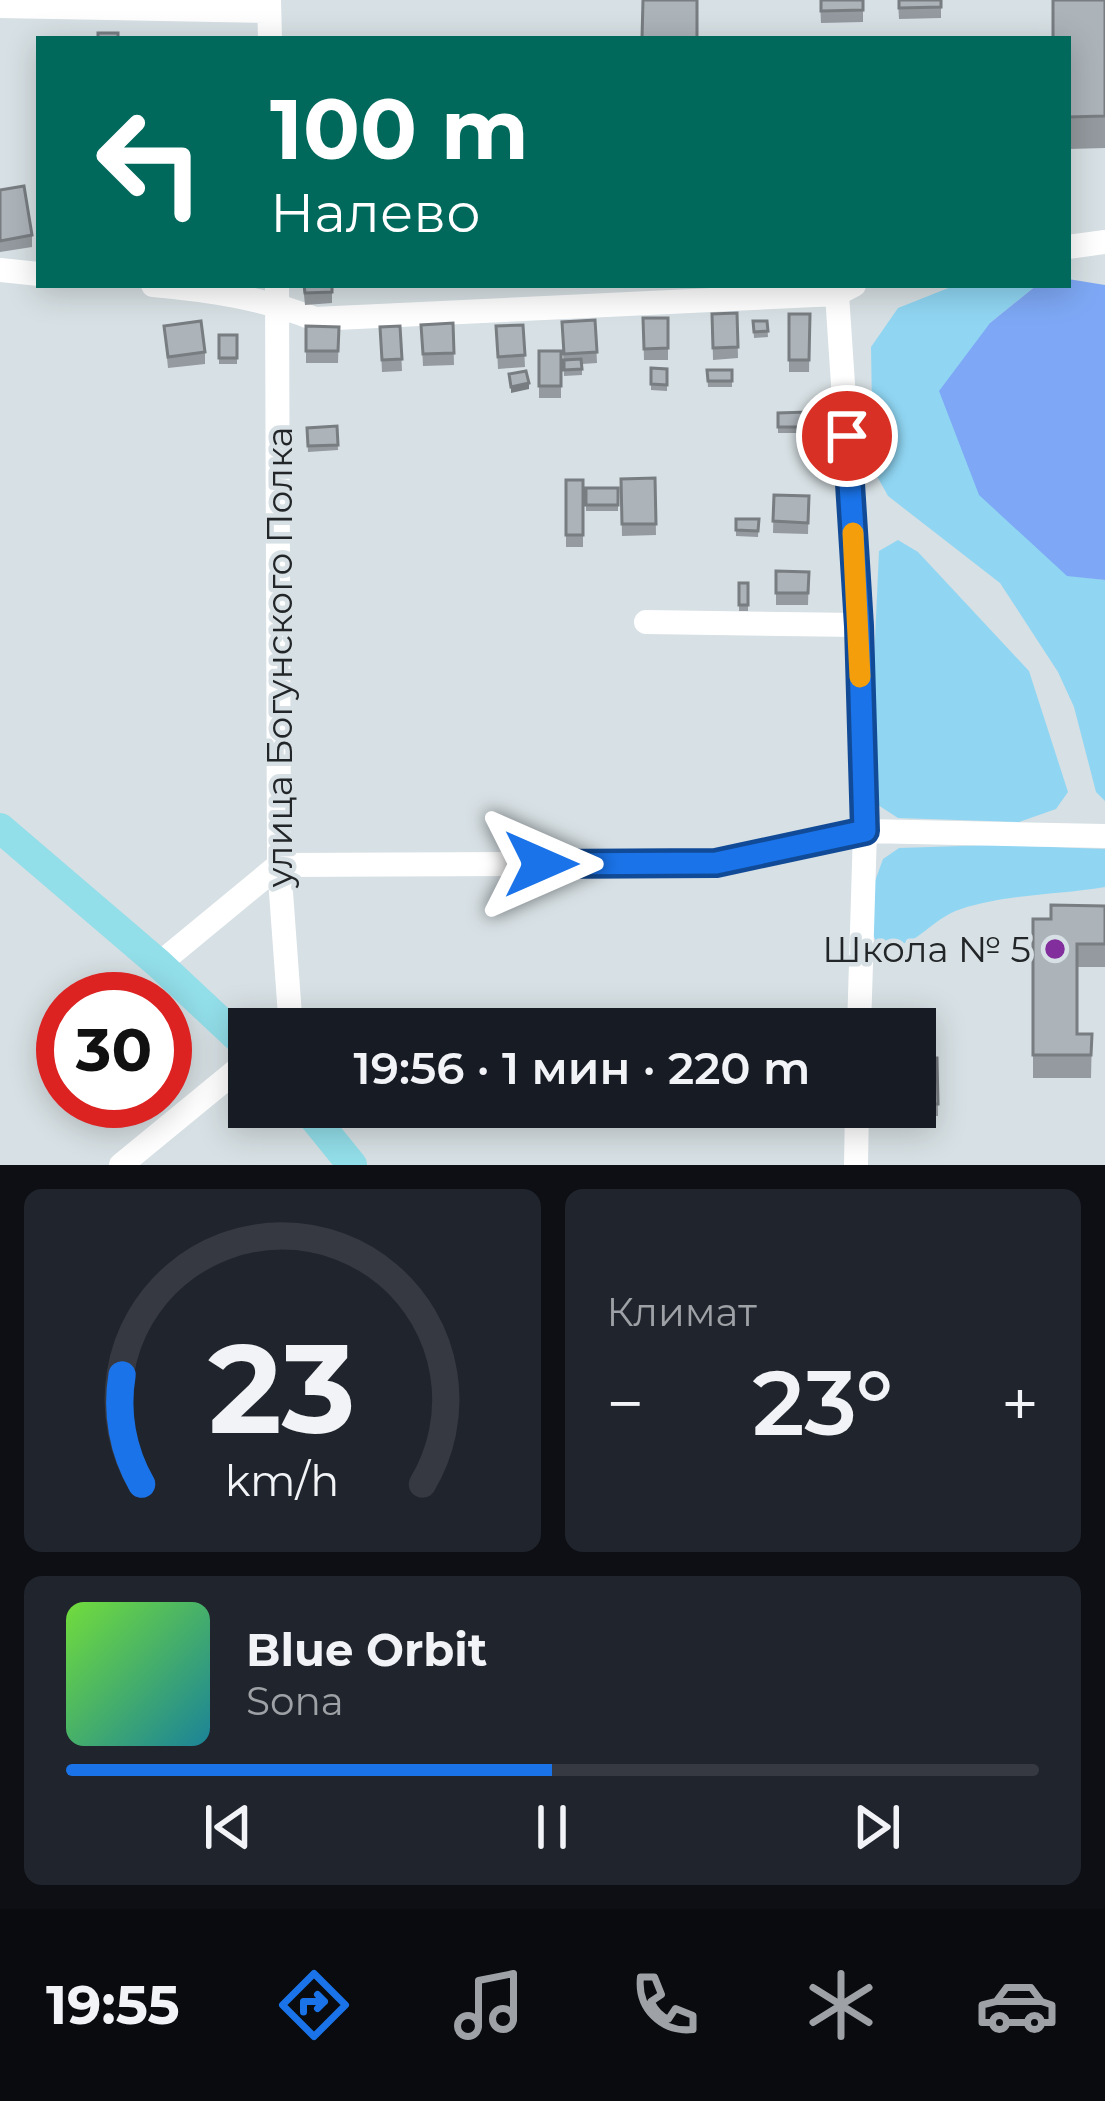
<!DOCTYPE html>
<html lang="ru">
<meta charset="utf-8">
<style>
:root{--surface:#171b24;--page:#20242c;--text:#f1f3f6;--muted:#9ea1a6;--line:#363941;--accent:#1a73e8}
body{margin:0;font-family:Montserrat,sans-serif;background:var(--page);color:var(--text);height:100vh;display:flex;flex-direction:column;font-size:45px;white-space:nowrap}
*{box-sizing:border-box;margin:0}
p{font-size:39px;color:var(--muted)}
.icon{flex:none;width:66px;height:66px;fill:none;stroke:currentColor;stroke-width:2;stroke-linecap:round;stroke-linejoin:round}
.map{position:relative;height:1165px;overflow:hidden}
.side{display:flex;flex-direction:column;gap:24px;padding:24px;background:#0d0f14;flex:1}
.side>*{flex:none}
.banner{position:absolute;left:36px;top:36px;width:1035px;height:252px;border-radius:0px;box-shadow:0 6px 30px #0003;background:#00695c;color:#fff;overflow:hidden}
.speed{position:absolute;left:36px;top:972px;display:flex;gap:24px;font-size:60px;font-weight:700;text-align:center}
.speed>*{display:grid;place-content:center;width:156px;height:156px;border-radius:50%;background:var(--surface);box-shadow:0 6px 30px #0003;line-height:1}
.speed .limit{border:18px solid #d22;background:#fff;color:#111}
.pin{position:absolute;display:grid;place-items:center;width:102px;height:102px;color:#fff;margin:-51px;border:6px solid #fff;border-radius:50%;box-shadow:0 3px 12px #0007}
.me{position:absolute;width:132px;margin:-66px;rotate:90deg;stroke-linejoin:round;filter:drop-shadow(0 0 9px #0008)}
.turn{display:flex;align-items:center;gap:42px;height:252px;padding:0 36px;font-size:54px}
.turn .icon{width:156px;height:156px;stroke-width:2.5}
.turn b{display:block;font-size:84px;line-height:102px}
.big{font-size:90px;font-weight:600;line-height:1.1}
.side .tile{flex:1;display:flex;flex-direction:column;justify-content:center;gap:18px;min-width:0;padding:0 42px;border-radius:18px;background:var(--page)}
.side .dial{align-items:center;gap:0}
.dial svg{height:312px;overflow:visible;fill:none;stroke:var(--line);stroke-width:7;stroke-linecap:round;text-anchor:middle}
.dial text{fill:var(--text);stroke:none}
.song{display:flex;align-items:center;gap:36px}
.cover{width:144px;height:144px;border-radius:18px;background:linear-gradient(135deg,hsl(100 70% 55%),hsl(190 70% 35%))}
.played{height:12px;border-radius:6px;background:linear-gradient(90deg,var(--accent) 50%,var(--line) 50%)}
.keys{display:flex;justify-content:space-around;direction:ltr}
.heat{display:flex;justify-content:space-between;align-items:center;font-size:66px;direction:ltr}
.side .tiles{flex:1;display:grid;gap:24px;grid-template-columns:1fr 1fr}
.tile:last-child{grid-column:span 2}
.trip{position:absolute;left:228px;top:1008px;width:708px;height:120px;border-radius:0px;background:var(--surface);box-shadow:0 6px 30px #0003;font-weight:600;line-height:120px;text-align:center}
.menu{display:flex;height:192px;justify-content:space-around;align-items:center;background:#090b0e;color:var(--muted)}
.menu .icon{width:84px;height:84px}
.menu .selected{color:var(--accent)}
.menu b{font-size:54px;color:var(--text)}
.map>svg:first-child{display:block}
</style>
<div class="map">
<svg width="1105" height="1165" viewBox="0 0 1105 1165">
<rect width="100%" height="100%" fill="#d7e0e4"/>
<path fill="#90d6f3" d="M956 285H1037L990 323 1067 575 1105 580V801L1096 792 1074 707 1058 672 1000 583 888 496 873 469 871 347 898 308Z
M898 540 918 552 1029 671 1068 792 1056 809 1019 822 898 818 878 805 869 773 879 551Z
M992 845 1105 849V887C1058 895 1006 894 961 909 925 921 916 954 877 943L870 929 871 892 883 859 899 848Z"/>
<path fill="#7ea8f5" d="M1068 279 1105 285V580L1067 576 979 495 939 391 990 323 1037 285H1068Z"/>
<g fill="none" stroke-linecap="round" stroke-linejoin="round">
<path stroke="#fff" stroke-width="24" d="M269 0 270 39
M0 6 269 11
M1068 247 1105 242
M0 270 39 274
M153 285C210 290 262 298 315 319L837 294 854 285
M277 285 279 865 291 1029
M837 294 859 625 865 831 859 1029
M646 622 859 625
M159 964 279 865 716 863 865 831 1105 836
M121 1165 249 1060
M856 1165 857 1107"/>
<path stroke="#92dee9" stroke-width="30" d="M0 828 159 964 249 1048
M305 1107 352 1165"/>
</g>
<path fill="#949a9f" d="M820 0H863V22L821 23Z
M898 0H941V18L899 19Z
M1105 0V148L1068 149V39Z
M0 190 32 235V247L0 252Z
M303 285H332V303L305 305Z
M737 313 738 358 713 360 712 314Z
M789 314H810L809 372H789Z
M643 318H668V360H644Z
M595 320 597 363 582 364V375L564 376 562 322Z
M753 321H767L768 337 754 338Z
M453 323 454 365 423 366 421 325Z
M523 325 525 367 498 369 496 326Z
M164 326 205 352V364L168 368Z
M306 326 339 327 338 363H306Z
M400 326 402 371 382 372 380 327Z
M219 335H237V364H219Z
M539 351H561V398H539Z
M651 368 667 369V391L651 390Z
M707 370H732V387H708Z
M808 412 809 433H778V413Z
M337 426 338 450 308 452 307 428Z
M655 478 656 535 622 536 621 479Z
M566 480H583V547H566Z
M586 488H618V511H586Z
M774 495 809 496 808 534 773 533Z
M736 519H759L758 537 736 536Z
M776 571 809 572 808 605H776Z
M739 583H748V611H739Z
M1105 906V967H1077V1034H1092L1091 1078H1033V919H1051Z
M915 1058H937L938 1116H898V1107H915Z"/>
<path fill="#787d82" d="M529 383V389L511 393V387Z"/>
<path fill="#acb3b9" stroke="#787d82" stroke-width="3" d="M643 0H697V39H642Z
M821 0H863V10L821 11Z
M899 0H941V7L899 8Z
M1053 0H1105V116L1068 117V39H1053Z
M98 33H118V39H98Z
M24 186 32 235 0 241V190Z
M304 285H332V292L305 293Z
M737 313 738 347 713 348 712 314Z
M789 314H810L809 360H789Z
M643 318H668V348L644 349Z
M595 320 597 352 564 354 562 322Z
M201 321 205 352 168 357 164 326Z
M753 321H767L768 331 754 332Z
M453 323 454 353 423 354 421 325Z
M523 325 525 355 498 357 496 326Z
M306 326 339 327 338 351H306Z
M400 326 402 359 382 360 380 327Z
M219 335H237V358H219Z
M539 351H561V386H539Z
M581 359 582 369 564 370V360Z
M651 368 667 369V385L651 384Z
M707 370H732V381H708Z
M526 371 529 383 511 387 509 374Z
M808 412 809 427H778V413Z
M337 426 338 445 308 446 307 428Z
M655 478 656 524H622L621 479Z
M566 480H583V535H566Z
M586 488H618V505H586Z
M774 495 809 496 808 523 773 521Z
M736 519H759L758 531 736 530Z
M776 571 809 572 808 593H776Z
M739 583H748V605H739Z
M1051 905 1105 906V944H1077V1034H1092L1091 1055H1033V919H1051Z
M915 1058H937L938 1104H915Z"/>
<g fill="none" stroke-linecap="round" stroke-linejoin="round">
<g stroke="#114b97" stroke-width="30">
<path id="route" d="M541 864 716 863 865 831 859 626 847 436"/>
</g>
<use href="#route" stroke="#1a73e8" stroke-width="21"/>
<path stroke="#f59e0b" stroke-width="21" d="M853 533 860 677"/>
</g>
<circle fill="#822e9d" stroke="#d7e0e4" stroke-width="4.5" cx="1055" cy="949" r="12"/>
<g text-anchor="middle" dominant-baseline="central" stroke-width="9" stroke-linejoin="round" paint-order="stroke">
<g font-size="36" fill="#232628" stroke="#d7e0e4">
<text transform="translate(279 657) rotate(-90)">улица Богунского Полка</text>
</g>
<g font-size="36" fill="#232628" stroke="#d7e0e4" text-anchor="end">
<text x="1031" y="949">Школа № 5</text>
</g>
</g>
</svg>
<div class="speed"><div class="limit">30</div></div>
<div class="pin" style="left:847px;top:436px;background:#d93025"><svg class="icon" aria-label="arrive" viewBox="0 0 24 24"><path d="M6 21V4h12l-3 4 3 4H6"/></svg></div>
<svg class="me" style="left:541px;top:864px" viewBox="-20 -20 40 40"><path d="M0-17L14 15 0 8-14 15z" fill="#1a73e8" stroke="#fff" stroke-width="4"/></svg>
<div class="trip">19:56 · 1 мин · 220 m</div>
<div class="banner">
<div class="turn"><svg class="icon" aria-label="left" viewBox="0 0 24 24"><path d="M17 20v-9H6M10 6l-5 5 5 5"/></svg><div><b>100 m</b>Налево</div></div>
</div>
</div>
<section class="side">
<div class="tiles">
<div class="tile dial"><svg viewBox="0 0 100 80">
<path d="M14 69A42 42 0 1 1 86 69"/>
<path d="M14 69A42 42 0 0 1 9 41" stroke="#1a73e8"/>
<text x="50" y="56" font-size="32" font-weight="700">23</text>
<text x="50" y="72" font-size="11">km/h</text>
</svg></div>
<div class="tile"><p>Климат</p>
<div class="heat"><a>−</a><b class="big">23°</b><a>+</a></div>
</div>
<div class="tile">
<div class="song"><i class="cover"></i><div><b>Blue Orbit</b><p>Sona</p></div></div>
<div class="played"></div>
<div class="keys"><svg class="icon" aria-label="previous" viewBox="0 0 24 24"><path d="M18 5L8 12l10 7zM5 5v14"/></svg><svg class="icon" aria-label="pause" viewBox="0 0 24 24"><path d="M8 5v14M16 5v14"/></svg><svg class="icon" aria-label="next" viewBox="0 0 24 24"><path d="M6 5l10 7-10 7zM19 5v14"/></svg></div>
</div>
</div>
</section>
<nav class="menu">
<b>19:55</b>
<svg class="icon selected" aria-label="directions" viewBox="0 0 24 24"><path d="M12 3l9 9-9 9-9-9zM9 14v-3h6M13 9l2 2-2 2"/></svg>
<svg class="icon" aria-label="music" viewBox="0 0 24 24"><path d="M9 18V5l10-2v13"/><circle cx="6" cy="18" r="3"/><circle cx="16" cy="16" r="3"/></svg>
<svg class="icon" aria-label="phone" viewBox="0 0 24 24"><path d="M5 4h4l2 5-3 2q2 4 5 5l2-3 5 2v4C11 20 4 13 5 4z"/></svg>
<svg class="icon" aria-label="climate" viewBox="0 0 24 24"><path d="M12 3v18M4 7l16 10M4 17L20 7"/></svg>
<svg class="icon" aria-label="car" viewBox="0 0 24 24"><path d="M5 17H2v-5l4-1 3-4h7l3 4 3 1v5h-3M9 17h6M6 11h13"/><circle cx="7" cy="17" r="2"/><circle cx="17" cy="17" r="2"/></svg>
</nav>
